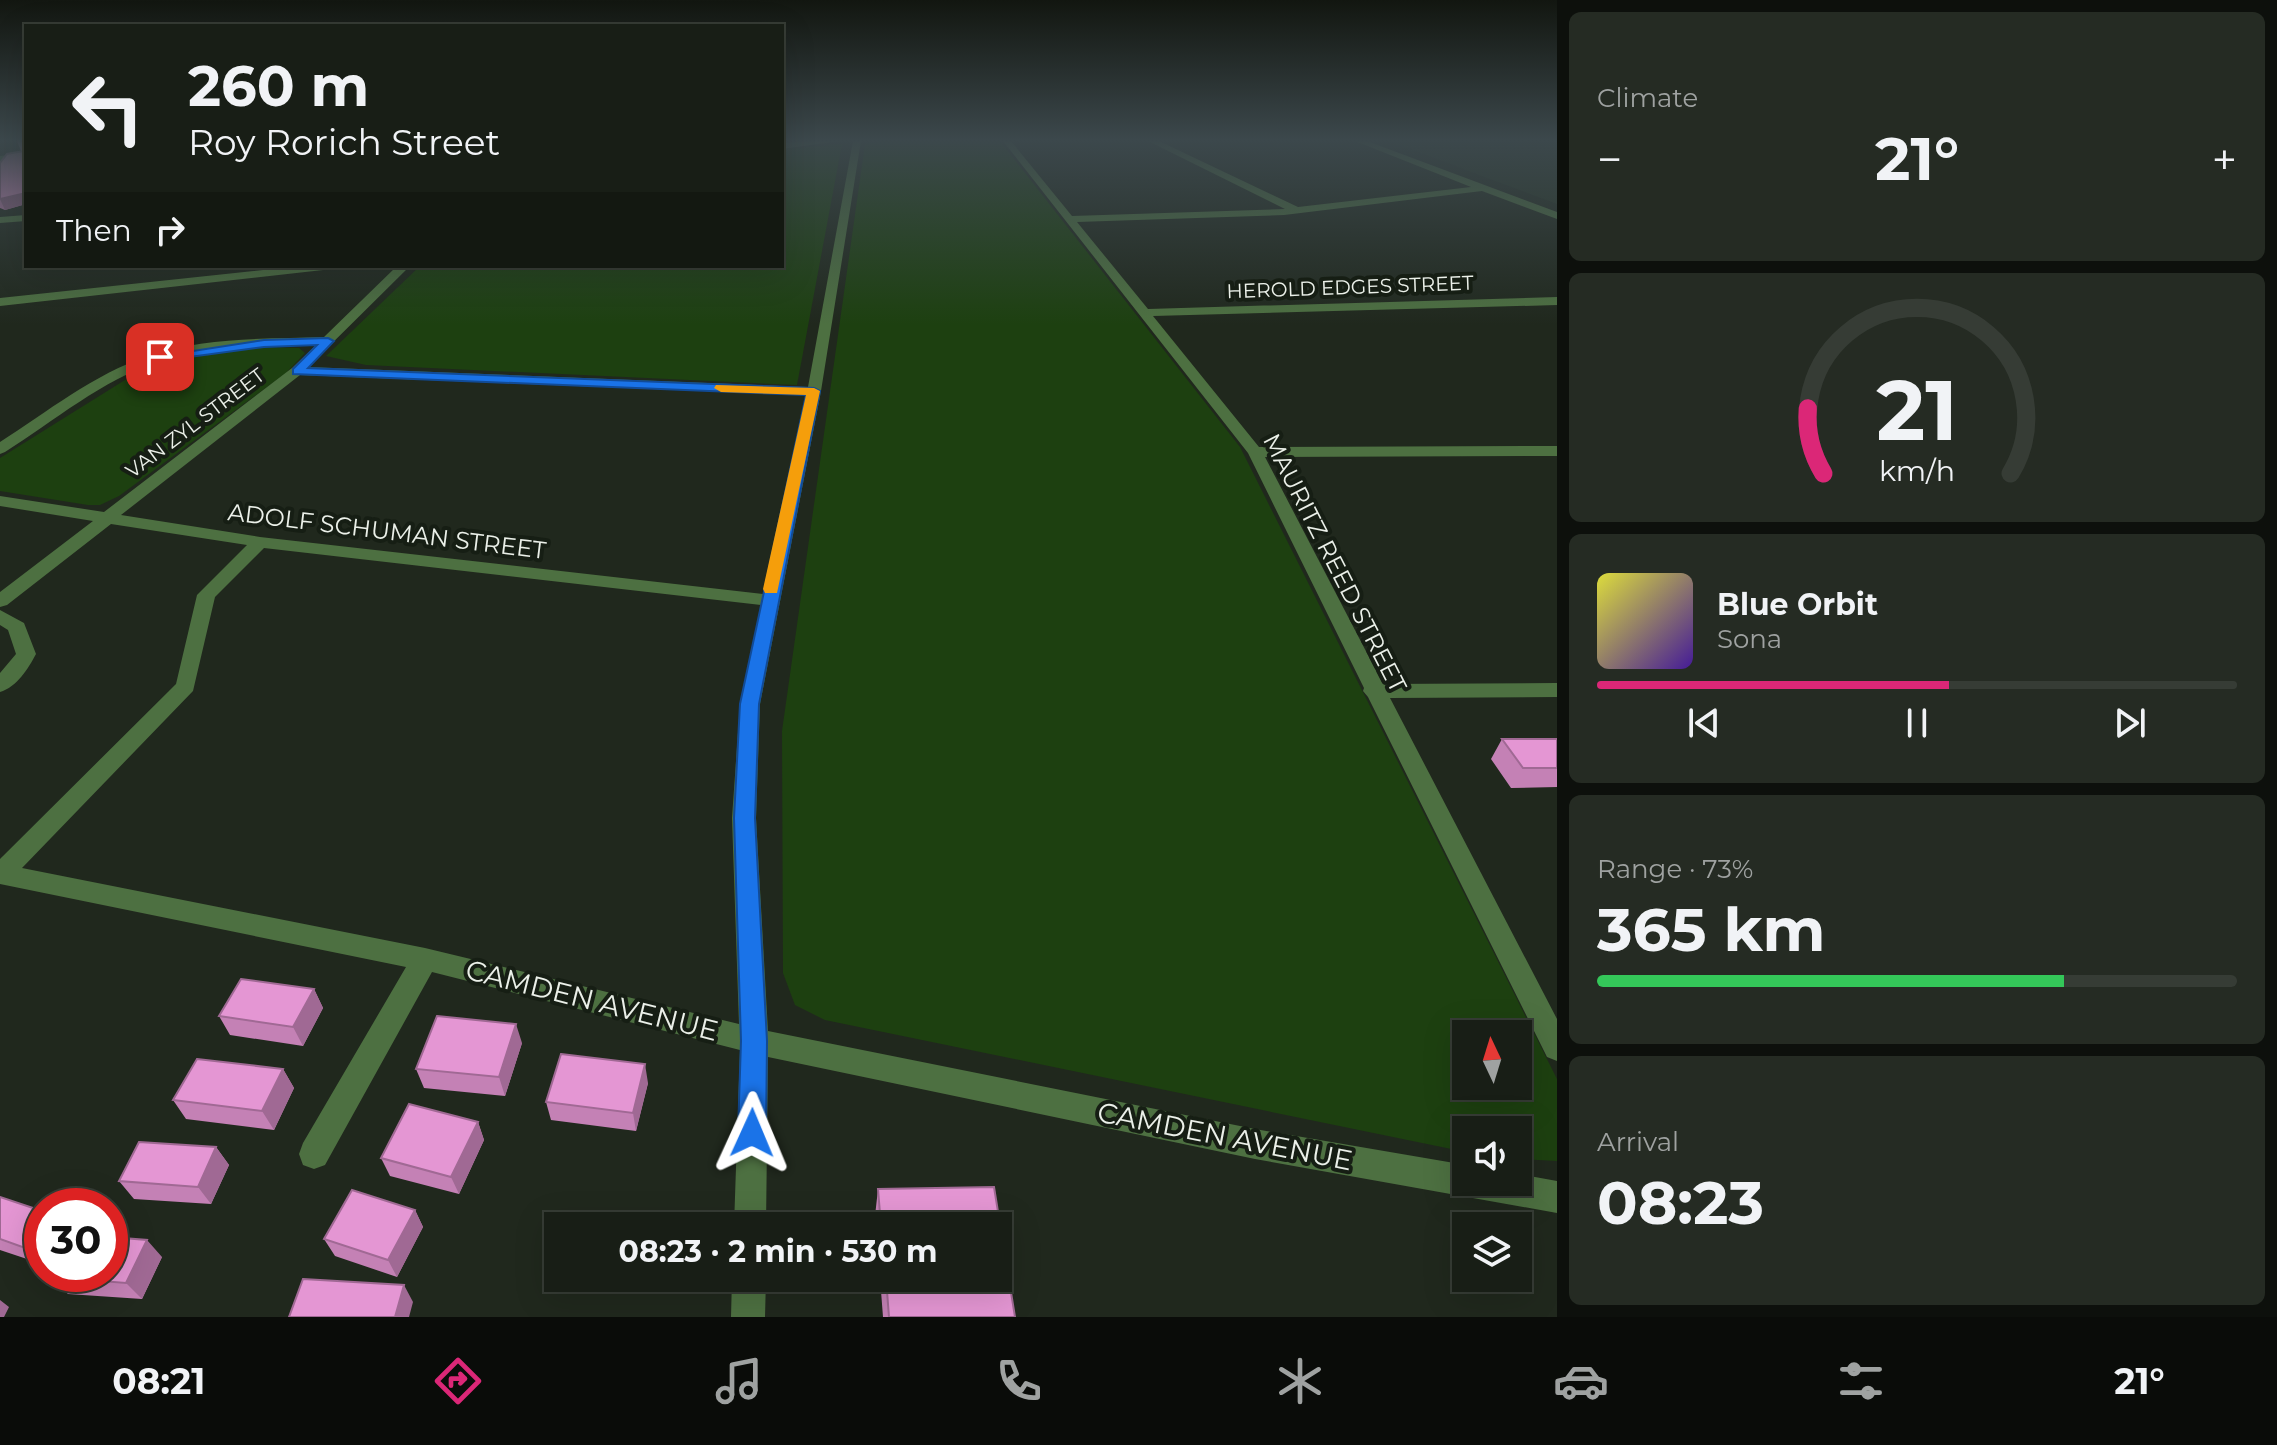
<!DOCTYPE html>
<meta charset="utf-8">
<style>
:root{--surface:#181e16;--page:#252b23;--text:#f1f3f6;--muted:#9fa2a1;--line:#363c35;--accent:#db2777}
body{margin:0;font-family:Montserrat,sans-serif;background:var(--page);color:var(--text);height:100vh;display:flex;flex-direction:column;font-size:30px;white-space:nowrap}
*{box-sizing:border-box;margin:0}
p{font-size:26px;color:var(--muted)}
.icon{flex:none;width:44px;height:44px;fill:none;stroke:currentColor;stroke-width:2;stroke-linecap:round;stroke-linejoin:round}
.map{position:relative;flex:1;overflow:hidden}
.details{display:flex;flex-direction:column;gap:12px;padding:12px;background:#0d100c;width:720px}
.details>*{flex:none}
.banner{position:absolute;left:24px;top:24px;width:760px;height:244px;border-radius:0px;box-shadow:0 8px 32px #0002,0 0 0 2px var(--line);background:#181e16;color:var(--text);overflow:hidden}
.needle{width:52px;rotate:356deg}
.fabs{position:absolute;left:1452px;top:1020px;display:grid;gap:16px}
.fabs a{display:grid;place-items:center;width:80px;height:80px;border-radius:0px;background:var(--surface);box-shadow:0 8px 32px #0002,0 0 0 2px var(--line);font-size:40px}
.speed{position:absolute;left:24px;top:1188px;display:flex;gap:16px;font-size:40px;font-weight:700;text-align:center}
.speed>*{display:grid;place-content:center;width:104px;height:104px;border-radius:50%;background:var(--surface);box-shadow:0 8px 32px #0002,0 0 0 2px var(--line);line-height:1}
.speed .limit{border:12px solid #d22;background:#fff;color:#111}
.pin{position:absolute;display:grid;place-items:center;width:68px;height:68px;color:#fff;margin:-34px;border-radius:16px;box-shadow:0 4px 12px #0006}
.me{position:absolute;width:88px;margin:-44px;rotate:1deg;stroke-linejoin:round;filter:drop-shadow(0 0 6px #0008)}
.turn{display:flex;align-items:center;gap:28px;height:168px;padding:0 32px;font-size:36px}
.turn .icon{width:104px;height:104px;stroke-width:2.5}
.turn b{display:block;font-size:56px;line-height:68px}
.then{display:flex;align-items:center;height:76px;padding:0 32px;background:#0003;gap:16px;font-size:30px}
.big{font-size:60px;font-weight:700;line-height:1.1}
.details .card{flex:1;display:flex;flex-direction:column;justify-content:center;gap:12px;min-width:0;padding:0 28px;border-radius:12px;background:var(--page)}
.details .dial{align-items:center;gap:0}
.dial svg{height:208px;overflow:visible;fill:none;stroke:var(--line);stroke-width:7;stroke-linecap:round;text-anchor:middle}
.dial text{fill:var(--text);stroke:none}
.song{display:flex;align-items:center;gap:24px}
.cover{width:96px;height:96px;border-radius:12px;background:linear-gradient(135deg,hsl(60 70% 55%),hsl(260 70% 35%))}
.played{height:8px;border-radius:4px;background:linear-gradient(90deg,var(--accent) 55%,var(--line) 55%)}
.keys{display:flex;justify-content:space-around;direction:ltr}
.heat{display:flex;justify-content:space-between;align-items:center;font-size:44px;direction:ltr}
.charge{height:12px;border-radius:6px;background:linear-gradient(90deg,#34c759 73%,var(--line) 0)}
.trip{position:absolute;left:544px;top:1212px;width:468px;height:80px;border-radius:0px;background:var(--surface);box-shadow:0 8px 32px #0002,0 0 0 2px var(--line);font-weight:700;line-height:80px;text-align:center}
.dock{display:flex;height:128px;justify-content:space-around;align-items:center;background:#0a0c09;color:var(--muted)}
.dock .icon{width:56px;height:56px}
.dock .active{color:var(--accent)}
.dock b{font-size:36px;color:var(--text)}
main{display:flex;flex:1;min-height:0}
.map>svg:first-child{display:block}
</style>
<main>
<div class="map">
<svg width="1557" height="1317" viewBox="0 0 1557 1317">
<rect width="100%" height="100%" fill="#20281d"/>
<path fill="#243121" d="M1389 141H1557V204Z"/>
<path fill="#1d4010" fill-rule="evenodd" d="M882 141H1000L1240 447 1557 1079V1161L1518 1159V1130H1466V1152L825 1020 795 1005 783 973 782 731 865 144ZM1466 1034H1518V1086H1466Z
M842 144 797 385 366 365 326 356 420 266H782V149Z
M261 347 299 348 305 353 286 373 119 496 100 505H88L0 491V458L149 365 171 358Z"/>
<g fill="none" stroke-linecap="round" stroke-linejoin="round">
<path fill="#4d7041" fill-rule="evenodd" d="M809 141H840L782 149V143Z
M853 141H861L821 391 760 704 756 818 768 1031 1255 1129 1466 1165V1182H1518V1174L1557 1181V1213L1255 1159 768 1057 766 1226H734L740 1050 432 972 325 1165 314 1169 303 1165 299 1154 303 1143 406 967 0 884V859L176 684 197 595 247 545 111 524 7 605 0 607V592L93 521 0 506V496L104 512 292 368 316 345C264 347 207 345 158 362 102 380 54 421 5 452L0 454V442C47 412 94 374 148 356 203 337 266 339 324 337L397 266H410L308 367 808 387ZM300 375 806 395 763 594 260 537 121 515ZM264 548 761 605 740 704 732 818 739 1024 425 948 22 868 193 691 215 597Z
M1003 141H1011L1072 216 1285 209 1148 141H1159L1298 207 1471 187 1355 141H1367L1557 212V219L1482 191 1284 215 1077 222 1148 309 1557 297V305L1153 316 1259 447 1557 446V456L1265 457 1383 684 1557 683V697L1390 698 1557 1019V1061L1547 1057 1368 697 1363 691 1364 688 1248 453Z
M26 153V159L0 162V156Z
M26 215V221L0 223V217Z
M300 266H338L332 269 0 306V298Z
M0 610 24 623 36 654C28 669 17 687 0 692V673L16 654 8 630 0 625Z
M732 1278H766L765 1317H731Z"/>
</g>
<path fill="#c481b5" d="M17 141H26V204L5 210 0 208V163L24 151H21Z
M1502 739H1557V787L1511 788 1491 759Z
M314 989 323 1008 303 1046 230 1035 219 1016Z
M522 1043 505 1096 424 1088 416 1069Z
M283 1069 294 1088 274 1130 186 1119 173 1100Z
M648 1083 636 1131 551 1120 546 1102Z
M478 1122 484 1140 459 1194 390 1176 381 1158Z
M216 1147 229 1165 211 1204 134 1199 119 1181Z
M994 1187 1015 1317H883L880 1278H998V1226H875V1216L878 1189Z
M0 1197 42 1211V1264L0 1250Z
M415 1210 423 1227 397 1277 335 1256 324 1239Z
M162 1257 142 1299 68 1294 50 1277Z"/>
<path fill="#a06994" d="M26 193V204L5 210 0 199Z
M314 989 323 1008 303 1046 293 1027Z
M516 1024 522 1043 505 1096 499 1077Z
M645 1064 648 1083 636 1131 633 1113Z
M283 1069 294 1088 274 1130 262 1111Z
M478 1122 484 1140 459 1194 451 1177Z
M216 1147 229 1165 211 1204 198 1187Z
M415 1210 423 1227 397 1277 388 1260Z
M42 1222V1237L35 1231Z
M147 1240 162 1257 142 1299 126 1283Z
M404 1285 413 1302 409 1317H395Z
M0 1300 9 1307 4 1317H0Z"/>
<path fill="#e496d3" stroke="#a06994" stroke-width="2" d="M17 141H26V193L0 199V163L7 154 24 151V141Z
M1502 739H1557V768H1523Z
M241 979 314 989 293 1027 219 1016Z
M437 1016 516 1024 499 1077 416 1069Z
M561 1054 645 1064 633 1113 546 1102Z
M197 1059 283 1069 262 1111 173 1100Z
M409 1104 478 1122 451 1177 381 1158Z
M139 1142 216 1147 198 1187 119 1181Z
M994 1187 1015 1317H889L886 1278H998V1226H881L878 1189Z
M352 1190 415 1210 388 1260 324 1239Z
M0 1197 42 1211V1222L35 1231 42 1232V1254L0 1239Z
M110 1237 147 1240 126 1283 50 1277 52 1274H110Z
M303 1279 404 1285 395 1317H289Z"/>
<linearGradient id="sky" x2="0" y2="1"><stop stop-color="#121610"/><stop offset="0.43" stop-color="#3c484c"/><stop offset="1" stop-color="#3c484c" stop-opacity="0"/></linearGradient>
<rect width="1557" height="325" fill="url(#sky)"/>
<path fill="#1a73e8" stroke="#114b97" stroke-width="2" d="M328 338 334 341 308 368 814 388 820 391 759 704 755 818 767 1041 766 1133 762 1143 752 1147 742 1143 738 1133 741 1041 734 818 740 704 806 395 293 374V369L317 345 264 347 160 361 154 357 264 340Z"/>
<path fill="#f59e0b" d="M716 385 814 388 820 391 777 593H765L763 589 806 395 721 392 714 388Z"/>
<g text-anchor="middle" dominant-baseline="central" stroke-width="8" stroke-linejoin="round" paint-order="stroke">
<g font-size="20" fill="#ebf0e9" stroke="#161e14">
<text transform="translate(1350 287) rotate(-2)">HEROLD EDGES STREET</text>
<text transform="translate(195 423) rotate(-37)">VAN ZYL STREET</text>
</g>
<g font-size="24" fill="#ebf0e9" stroke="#161e14">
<text transform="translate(387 531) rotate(7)">ADOLF SCHUMAN STREET</text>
<text transform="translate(1335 563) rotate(63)">MAURITZ REED STREET</text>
</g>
<g font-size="28" fill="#ebf0e9" stroke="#161e14">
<text transform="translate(592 1000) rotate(14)">CAMDEN AVENUE</text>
<text transform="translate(1225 1136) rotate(11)">CAMDEN AVENUE</text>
</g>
</g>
</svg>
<div class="fabs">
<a><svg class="needle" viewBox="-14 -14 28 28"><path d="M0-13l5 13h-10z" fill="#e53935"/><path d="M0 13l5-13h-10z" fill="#9fa2a1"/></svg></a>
<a><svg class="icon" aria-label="sound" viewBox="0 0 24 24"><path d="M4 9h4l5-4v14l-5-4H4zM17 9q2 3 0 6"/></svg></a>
<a><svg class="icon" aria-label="layers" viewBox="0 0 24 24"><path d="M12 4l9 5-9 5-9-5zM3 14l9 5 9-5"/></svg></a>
</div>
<div class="speed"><div class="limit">30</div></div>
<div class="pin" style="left:160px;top:357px;background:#d93025"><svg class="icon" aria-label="arrive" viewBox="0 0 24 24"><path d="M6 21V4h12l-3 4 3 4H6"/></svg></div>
<svg class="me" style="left:752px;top:1133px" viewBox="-20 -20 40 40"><path d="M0-17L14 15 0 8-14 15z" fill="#1a73e8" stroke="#fff" stroke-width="4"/></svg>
<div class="trip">08:23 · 2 min · 530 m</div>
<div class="banner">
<div class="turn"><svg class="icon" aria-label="left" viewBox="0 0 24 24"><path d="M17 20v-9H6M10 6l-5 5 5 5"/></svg><div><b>260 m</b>Roy Rorich Street</div></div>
<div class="then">Then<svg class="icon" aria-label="right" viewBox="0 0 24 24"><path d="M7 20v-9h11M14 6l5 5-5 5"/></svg></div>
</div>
</div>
<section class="details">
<div class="card"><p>Climate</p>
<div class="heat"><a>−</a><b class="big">21°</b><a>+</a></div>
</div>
<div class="card dial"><svg viewBox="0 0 100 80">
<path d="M14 69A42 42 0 1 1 86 69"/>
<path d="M14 69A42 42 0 0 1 8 44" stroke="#db2777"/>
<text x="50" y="56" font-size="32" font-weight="700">21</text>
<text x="50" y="72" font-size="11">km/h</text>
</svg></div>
<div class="card">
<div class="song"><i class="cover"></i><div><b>Blue Orbit</b><p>Sona</p></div></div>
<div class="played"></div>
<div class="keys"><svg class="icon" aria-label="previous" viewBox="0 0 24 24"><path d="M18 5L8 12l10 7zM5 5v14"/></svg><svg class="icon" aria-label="pause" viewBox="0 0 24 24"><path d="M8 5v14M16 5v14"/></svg><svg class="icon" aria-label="next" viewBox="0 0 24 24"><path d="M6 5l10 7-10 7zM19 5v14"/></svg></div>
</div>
<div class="card"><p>Range · 73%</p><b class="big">365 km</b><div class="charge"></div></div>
<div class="card"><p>Arrival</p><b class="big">08:23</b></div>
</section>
</main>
<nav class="dock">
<b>08:21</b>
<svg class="icon active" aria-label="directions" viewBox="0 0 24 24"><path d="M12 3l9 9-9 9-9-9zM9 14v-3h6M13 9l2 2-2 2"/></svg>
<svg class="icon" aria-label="music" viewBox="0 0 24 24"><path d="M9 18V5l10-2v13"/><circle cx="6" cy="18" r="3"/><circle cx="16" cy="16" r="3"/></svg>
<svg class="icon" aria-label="phone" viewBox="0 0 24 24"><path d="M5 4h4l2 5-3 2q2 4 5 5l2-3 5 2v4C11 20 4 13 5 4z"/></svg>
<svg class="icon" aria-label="climate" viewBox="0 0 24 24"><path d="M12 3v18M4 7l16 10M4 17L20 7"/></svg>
<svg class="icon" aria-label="car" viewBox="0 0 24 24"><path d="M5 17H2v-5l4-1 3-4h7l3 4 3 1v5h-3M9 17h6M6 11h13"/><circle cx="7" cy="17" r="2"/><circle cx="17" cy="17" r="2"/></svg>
<svg class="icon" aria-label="filters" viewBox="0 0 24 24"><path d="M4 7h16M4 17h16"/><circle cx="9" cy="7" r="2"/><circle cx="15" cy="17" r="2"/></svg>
<b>21°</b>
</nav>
